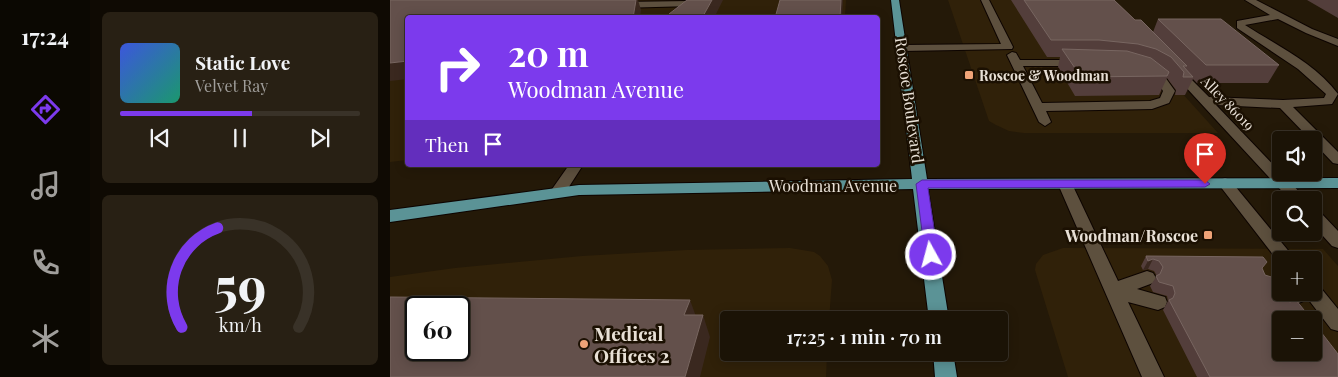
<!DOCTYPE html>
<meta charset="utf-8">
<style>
:root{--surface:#1b1306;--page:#282014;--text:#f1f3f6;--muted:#a09e9b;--line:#393228;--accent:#7c3aed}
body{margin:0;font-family:"Playfair Display",serif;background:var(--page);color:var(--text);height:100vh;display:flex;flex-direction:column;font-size:19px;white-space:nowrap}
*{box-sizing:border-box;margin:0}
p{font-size:16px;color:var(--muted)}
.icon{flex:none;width:28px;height:28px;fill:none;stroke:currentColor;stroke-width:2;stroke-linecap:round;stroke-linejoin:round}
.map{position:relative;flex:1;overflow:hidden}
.details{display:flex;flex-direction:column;gap:12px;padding:12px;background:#0f0a03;width:300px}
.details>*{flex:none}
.banner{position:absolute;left:15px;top:15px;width:475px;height:152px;border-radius:5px;box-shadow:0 2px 12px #0003,0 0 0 1px var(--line);background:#7c3aed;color:#fff;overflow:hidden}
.tools{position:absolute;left:882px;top:131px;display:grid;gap:10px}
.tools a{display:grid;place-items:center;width:50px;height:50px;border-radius:5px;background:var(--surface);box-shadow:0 2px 12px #0003,0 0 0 1px var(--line);font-size:25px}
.speed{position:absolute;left:15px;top:296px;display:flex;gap:10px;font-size:25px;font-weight:700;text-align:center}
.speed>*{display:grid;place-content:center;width:65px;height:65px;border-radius:50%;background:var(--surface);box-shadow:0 2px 12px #0003,0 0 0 1px var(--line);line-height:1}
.speed .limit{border:2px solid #111;border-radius:8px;background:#fff;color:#111}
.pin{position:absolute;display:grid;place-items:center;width:42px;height:42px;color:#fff;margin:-51px -21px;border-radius:50% 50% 50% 0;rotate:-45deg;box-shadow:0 0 5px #0007}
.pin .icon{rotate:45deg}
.me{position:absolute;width:55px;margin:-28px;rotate:353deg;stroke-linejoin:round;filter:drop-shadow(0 0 4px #0008)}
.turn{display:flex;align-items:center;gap:18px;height:105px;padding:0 20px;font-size:22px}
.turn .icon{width:65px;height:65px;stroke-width:2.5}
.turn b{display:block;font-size:35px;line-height:42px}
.then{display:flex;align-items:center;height:48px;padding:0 20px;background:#0003;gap:10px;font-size:19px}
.details .card{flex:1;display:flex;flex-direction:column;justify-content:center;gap:8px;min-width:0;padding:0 18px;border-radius:8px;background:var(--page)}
.details .dial{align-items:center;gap:0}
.dial svg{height:130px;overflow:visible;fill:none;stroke:var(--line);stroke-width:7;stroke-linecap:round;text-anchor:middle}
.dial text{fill:var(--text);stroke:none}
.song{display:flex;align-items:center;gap:15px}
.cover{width:60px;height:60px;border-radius:8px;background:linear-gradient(135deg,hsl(230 70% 55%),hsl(160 70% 35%))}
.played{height:5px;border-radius:2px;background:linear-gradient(90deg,var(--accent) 55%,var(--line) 55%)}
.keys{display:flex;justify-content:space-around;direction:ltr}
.trip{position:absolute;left:330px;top:311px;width:288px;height:50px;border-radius:5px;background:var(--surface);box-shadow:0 2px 12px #0003,0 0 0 1px var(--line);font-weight:600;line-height:50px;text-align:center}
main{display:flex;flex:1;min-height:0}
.menu{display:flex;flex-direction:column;width:90px;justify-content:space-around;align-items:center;background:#0b0802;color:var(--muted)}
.menu .icon{width:35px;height:35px}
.menu .on{color:var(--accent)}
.menu b{font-size:22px;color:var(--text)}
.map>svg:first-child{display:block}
</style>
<main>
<nav class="menu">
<b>17:24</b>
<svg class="icon on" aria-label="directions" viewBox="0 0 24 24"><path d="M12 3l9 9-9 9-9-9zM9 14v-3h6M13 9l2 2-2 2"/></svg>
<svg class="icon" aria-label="music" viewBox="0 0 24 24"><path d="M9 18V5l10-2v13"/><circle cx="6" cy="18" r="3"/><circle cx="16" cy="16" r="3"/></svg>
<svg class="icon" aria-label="phone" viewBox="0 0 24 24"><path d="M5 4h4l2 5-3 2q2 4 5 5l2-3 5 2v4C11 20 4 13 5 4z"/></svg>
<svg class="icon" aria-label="climate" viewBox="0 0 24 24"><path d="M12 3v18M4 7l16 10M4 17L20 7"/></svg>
</nav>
<section class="details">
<div class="card">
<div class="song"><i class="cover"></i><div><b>Static Love</b><p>Velvet Ray</p></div></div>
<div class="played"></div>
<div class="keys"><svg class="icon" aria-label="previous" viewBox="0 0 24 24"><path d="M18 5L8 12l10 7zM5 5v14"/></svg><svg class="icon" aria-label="pause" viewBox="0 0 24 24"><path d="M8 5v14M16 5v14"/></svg><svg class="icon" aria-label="next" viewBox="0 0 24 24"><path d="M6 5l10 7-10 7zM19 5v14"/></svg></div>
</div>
<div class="card dial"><svg viewBox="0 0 100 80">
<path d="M14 69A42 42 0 1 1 86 69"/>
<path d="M14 69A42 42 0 0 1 36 8" stroke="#7c3aed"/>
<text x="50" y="56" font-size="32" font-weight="700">59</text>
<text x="50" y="72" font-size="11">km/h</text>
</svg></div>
</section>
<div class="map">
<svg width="948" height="377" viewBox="0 0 948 377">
<rect width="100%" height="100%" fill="#241908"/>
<path fill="#302109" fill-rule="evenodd" d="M247 0H293L277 17 18 18 17 160 0 162V7Z
M314 0H456L455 17 298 18Z
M558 0H708L828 133H634L619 131 606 125 599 121Z
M400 248 424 252 430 256 438 266 442 280 439 320H339V352L437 353 436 377H0V277L65 268 192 256 297 250ZM26 308H69V350H26Z
M673 248 933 249 948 266V377H678L645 270 646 264 653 255ZM891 260H924V292H891ZM891 320H924V352H891Z"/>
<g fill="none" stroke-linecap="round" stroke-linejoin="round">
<g stroke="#0d0400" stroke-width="2">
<path id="minor" d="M591 0H599L623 47 622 49 513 51 508 48 513 45 611 44Z
M855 0H866L922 29 948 39V46L916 33 888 19 855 25C886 45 925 63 948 94L942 104 903 107 948 152V164L943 163 924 143V140H921L890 108 826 105 917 200H900L780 70 786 67 790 68 819 97 893 100 934 98 936 94 908 69 847 28V21L880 15Z
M300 1 304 4 303 6 229 8 225 5 229 2Z
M622 52 626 53 630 60H688L693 63 688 66H633L652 103 760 101 770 98 773 91 767 81 753 73 759 70 775 77 785 91 779 103 762 109 656 111 661 122 655 126 649 122 617 55Z
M179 165H193L173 196H163L160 192Z
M835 178 840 180 906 260H891V265L830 186 828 183 830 180Z
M675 179 680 181 682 184 728 281 757 271 763 273 766 278 763 283 747 289 775 297 777 302 775 307 768 310 738 302 774 377H752L668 184 670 181Z
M924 211 930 212 948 231V248L942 246 924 226Z
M924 285 930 287 948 309V331L941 329 918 299 892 310 885 307 883 302 885 297 896 292H924Z"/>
</g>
<g stroke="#0d0400" stroke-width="2">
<path id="major" d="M501 0H509L537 179 948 178V188L538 189 559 320H539L523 189 189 195 0 222V210L189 185 522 179Z
M543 352H563L567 377H545Z"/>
</g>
<use href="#minor" fill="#5d503e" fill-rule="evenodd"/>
<use href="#major" fill="#5b9396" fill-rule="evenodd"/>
</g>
<path fill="#533e3b" d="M621 0H724L745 20 763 32 768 19 889 65 878 83H807L803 79 795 95H785L786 90 777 78 769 95 685 96 668 67 670 57H657Z
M917 0H948V18Z
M756 256 872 269 875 275 890 291 892 298 948 377H807L773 310 778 301 777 296 763 292 760 286 767 276 764 271 758 269 753 270 751 266Z"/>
<path fill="#3a281f" d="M246 0H248L251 10 250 18H243Z
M322 0H333L324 18H312Z
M451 0H453L452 18H450Z
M18 61V79L0 81V63Z
M763 259 758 269 753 270 758 261Z
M300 300 308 322 294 315Z
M313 315 320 337 310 377H295Z"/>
<path fill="#63504b" stroke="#786661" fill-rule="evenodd" d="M0 0H246L243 18H18V61L0 63Z
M297 0H322L312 18H277L279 14Z
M390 0H451L450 18H385Z
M634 0H724L745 20H751L797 66H793L803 77H793L794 72 781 57 766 49 748 44 709 40H661Z
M768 19H831L889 65H816Z
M672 49 737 51 761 58 779 72 777 76 691 77Z
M756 256 873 257 877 262 872 268 875 275 891 280V289L890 291 892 298 900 302 906 300 922 320H891V352H924V323L948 354V377H820L779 300 783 298 785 293 783 286 769 282 766 276 770 274 773 267 769 261 763 259 758 261Z
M0 297 300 300 294 315H313L295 377H0ZM26 308H69V350H26Z"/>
<path fill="#7c3aed" stroke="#51269a" d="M532 180H815L820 184 815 187 538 188 548 255 546 259H537L535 255 526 184Z"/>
<g fill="#efa377" stroke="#1b1002" stroke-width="2">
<rect x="574" y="70" width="10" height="10" rx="2.5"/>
<rect x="813" y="230" width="10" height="10" rx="2.5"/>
<circle cx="194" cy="344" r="5"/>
</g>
<g text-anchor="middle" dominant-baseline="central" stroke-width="5" stroke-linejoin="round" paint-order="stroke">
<g font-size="14" font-weight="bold" fill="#e8e0d6" stroke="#1b1002" text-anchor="start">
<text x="589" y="75">Roscoe &amp; Woodman</text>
</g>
<g font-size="14" fill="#e8e0d6" stroke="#1b1002">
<text transform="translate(838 103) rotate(46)">Alley 86019</text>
</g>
<g font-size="16" fill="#e8e0d6" stroke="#1b1002">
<text transform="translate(520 100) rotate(82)">Roscoe Boulevard</text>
<text x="443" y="185">Woodman Avenue</text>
</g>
<g font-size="16" font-weight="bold" fill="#e8e0d6" stroke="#1b1002" text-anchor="end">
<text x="808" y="235">Woodman/Roscoe</text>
</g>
<g font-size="19" font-weight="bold" fill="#e8e0d6" stroke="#1b1002" text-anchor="start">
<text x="204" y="333">Medical<tspan x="204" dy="22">Offices 2</tspan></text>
</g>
</g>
</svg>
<div class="tools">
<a><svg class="icon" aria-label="sound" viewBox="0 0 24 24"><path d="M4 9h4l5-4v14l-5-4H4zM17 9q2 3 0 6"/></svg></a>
<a><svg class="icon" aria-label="search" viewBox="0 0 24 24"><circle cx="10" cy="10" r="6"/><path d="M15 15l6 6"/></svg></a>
<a>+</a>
<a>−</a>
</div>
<div class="speed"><div class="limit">60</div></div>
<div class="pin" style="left:815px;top:184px;background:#d93025"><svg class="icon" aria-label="arrive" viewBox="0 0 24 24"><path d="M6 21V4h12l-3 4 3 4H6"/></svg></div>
<svg class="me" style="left:541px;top:255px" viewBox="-20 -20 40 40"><circle r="17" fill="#7c3aed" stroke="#fff" stroke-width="3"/><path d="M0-11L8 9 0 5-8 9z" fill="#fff"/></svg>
<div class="trip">17:25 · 1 min · 70 m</div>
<div class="banner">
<div class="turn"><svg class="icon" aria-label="right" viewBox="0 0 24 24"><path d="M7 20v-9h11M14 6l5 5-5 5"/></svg><div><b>20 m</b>Woodman Avenue</div></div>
<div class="then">Then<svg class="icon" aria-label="arrive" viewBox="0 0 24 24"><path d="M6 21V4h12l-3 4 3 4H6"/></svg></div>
</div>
</div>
</main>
